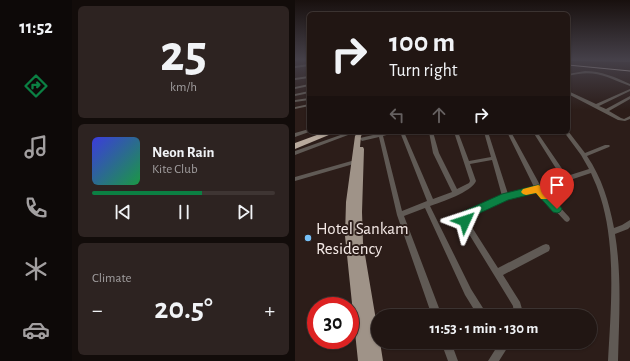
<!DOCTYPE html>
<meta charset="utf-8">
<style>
:root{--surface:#211613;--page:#2d2321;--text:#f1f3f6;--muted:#a29fa0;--line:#3e3533;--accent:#0b8043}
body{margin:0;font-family:"Alegreya Sans",sans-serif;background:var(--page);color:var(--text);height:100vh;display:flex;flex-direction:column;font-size:15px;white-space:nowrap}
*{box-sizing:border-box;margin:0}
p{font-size:13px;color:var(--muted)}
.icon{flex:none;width:22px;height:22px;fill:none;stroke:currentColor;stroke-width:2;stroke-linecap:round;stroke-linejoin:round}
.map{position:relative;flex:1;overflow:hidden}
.details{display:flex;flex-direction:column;gap:6px;padding:6px;background:#120c0a;width:223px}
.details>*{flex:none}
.banner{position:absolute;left:12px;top:12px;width:263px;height:122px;border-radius:6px;box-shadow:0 1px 3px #0004,0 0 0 1px var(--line);background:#211613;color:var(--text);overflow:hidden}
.speed{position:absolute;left:12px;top:297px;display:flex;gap:8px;font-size:20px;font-weight:700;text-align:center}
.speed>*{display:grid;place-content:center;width:52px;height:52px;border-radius:50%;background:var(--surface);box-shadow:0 1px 3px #0004,0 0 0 1px var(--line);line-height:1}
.speed .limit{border:6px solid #d22;background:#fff;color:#111}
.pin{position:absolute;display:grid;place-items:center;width:34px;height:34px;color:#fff;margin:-41px -17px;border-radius:50% 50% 50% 0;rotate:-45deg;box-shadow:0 0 4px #0007}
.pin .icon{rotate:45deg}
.me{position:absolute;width:44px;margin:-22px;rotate:48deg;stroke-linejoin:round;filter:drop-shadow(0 0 3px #0008)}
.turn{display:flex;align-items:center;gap:14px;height:84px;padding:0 16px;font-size:18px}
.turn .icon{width:52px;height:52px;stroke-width:2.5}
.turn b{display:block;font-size:28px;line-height:34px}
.lanes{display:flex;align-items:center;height:38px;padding:0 16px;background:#0003;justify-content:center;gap:20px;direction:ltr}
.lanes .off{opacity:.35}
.big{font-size:30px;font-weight:700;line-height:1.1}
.details .widget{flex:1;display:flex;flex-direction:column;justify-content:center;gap:6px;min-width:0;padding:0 14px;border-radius:6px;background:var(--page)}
.details .dial{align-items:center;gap:0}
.dial b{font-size:52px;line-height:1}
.song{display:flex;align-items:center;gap:12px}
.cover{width:48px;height:48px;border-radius:6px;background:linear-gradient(135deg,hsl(240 70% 55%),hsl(140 70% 35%))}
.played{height:4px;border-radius:2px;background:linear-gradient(90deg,var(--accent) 60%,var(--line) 60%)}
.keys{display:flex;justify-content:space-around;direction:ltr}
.heat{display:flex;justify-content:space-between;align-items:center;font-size:22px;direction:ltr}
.trip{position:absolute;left:76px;top:309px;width:226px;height:40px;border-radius:20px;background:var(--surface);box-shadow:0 1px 3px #0004,0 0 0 1px var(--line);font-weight:700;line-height:40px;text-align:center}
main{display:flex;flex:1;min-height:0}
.tabs{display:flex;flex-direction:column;width:72px;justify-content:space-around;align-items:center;background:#0d0908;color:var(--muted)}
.tabs .icon{width:28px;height:28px}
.tabs .current{color:var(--accent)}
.tabs b{font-size:18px;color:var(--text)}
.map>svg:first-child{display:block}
</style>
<main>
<nav class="tabs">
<b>11:52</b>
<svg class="icon current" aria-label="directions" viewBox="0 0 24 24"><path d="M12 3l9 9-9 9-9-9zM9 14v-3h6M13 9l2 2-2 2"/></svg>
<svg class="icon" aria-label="music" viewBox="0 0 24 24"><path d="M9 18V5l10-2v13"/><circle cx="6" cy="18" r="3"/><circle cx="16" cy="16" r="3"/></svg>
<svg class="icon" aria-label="phone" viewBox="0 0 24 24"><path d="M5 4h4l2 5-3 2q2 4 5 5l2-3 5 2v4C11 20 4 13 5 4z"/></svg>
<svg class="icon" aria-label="climate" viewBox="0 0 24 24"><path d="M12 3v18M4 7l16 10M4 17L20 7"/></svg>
<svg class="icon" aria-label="car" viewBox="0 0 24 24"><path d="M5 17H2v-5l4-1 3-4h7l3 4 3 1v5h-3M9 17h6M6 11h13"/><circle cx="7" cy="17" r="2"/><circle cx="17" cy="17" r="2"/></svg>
</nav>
<section class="details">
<div class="widget dial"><b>25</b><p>km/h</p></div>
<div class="widget">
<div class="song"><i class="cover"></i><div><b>Neon Rain</b><p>Kite Club</p></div></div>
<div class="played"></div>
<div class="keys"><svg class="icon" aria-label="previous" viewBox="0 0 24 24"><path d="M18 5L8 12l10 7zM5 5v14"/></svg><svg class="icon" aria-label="pause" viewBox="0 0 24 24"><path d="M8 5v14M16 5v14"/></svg><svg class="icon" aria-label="next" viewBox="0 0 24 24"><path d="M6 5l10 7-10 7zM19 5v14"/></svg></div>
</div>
<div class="widget"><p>Climate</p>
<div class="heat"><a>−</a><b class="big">20.5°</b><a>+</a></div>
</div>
</section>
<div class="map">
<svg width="335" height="361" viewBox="0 0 335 361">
<rect width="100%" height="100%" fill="#2c1d19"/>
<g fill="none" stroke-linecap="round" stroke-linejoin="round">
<path fill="#605a55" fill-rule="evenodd" d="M0 59H5L0 61Z
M273 59 327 60H335V62L281 61H273Z
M14 64V66L0 68V66Z
M290 71C306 71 320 77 335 84V86C310 77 301 69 273 76V74Z
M14 76V78L0 80V78Z
M14 84V86L0 89V87Z
M335 89V91L304 106 311 109 335 96V99L314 111 326 118 329 119 335 116V119L330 121 323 120 273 94V91L301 104Z
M14 91V93L0 96V94Z
M14 98V100L0 102V100Z
M14 104V106L0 109V107Z
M14 129V132L0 137V133Z
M273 131 290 153 310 145H314L315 146 314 147 292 156C307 178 314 202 319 228L327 225 335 220V227L333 229 320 234C327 276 324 319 323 361H313C316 307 322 241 303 190 301 184 298 178 296 173L248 189 274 217 275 219 274 221 272 222 270 221 242 191 213 199 174 217 173 221 203 268 248 245 251 244 254 245 255 248 254 251 208 275 225 302 229 316H219L218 306 166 221 169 213 207 196 197 160 175 164 181 181C177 192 146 202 135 206L176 289 193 316H183L170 295 130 208 109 216 147 316H137L102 215 84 137 67 141 65 139V138L91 132H99V133L88 136 107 211 132 201 105 132H109L138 199 157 192 138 153 134 132H138L144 153 162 189 174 183 175 181 159 132H163L174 161 196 157 189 132H193L213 194 239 187 212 132H216L245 185 267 178 238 132H242L272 176 294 169 286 155 269 132Z
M54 132H61L0 155V151Z
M60 160 62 161 63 162 62 163 0 181V177Z
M146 342H156L163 361H153Z
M205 342H216L204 361H193Z"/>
<path fill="#9f9388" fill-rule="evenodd" d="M63 132H69L66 136 65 147H68L69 149 67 212 68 243 83 332V342H85L88 361H63L50 236 51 202 60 136Z"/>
<path fill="#b8aa9d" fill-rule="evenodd" d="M30 132H41L0 149V143Z"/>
<path stroke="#dfd4d1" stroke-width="1" d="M273 65 335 71"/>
</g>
<linearGradient id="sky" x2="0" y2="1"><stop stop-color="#18100e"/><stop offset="0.54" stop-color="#454049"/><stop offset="1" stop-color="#454049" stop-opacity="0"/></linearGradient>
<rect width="335" height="110" fill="url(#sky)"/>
<path fill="#0b8043" stroke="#07532c" d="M243 185 246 186 265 206 267 209 265 212 262 213 258 212 241 193 213 200 176 217 173 224 170 226 166 224 164 221 167 212 207 194Z"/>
<path fill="#f59e0b" d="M243 185C248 186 252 191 254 196L253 199H246L241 193 231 195 228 194 226 192 228 189Z"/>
<circle fill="#76c0f7" stroke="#2c1d19" stroke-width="1.5" cx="13" cy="238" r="4"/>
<g text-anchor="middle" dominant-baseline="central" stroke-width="4" stroke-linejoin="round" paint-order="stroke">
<g font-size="17" fill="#f5eae7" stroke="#2c1d19" text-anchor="start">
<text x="21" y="228">Hotel Sankam<tspan x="21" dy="20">Residency</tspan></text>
</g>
</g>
</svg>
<div class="speed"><div class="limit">30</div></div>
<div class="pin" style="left:262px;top:209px;background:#d93025"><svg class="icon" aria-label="arrive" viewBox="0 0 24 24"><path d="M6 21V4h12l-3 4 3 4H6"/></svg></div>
<svg class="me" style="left:170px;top:221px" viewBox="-20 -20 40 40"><path d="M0-17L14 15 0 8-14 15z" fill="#0b8043" stroke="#fff" stroke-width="4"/></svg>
<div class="trip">11:53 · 1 min · 130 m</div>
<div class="banner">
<div class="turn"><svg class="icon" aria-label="right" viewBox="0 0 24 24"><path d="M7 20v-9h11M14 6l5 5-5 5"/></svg><div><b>100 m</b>Turn right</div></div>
<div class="lanes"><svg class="icon off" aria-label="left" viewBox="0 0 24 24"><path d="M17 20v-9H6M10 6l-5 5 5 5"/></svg><svg class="icon off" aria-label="ahead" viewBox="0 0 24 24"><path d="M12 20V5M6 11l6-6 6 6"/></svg><svg class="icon" aria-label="right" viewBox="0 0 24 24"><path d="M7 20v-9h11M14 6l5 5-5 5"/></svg></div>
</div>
</div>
</main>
